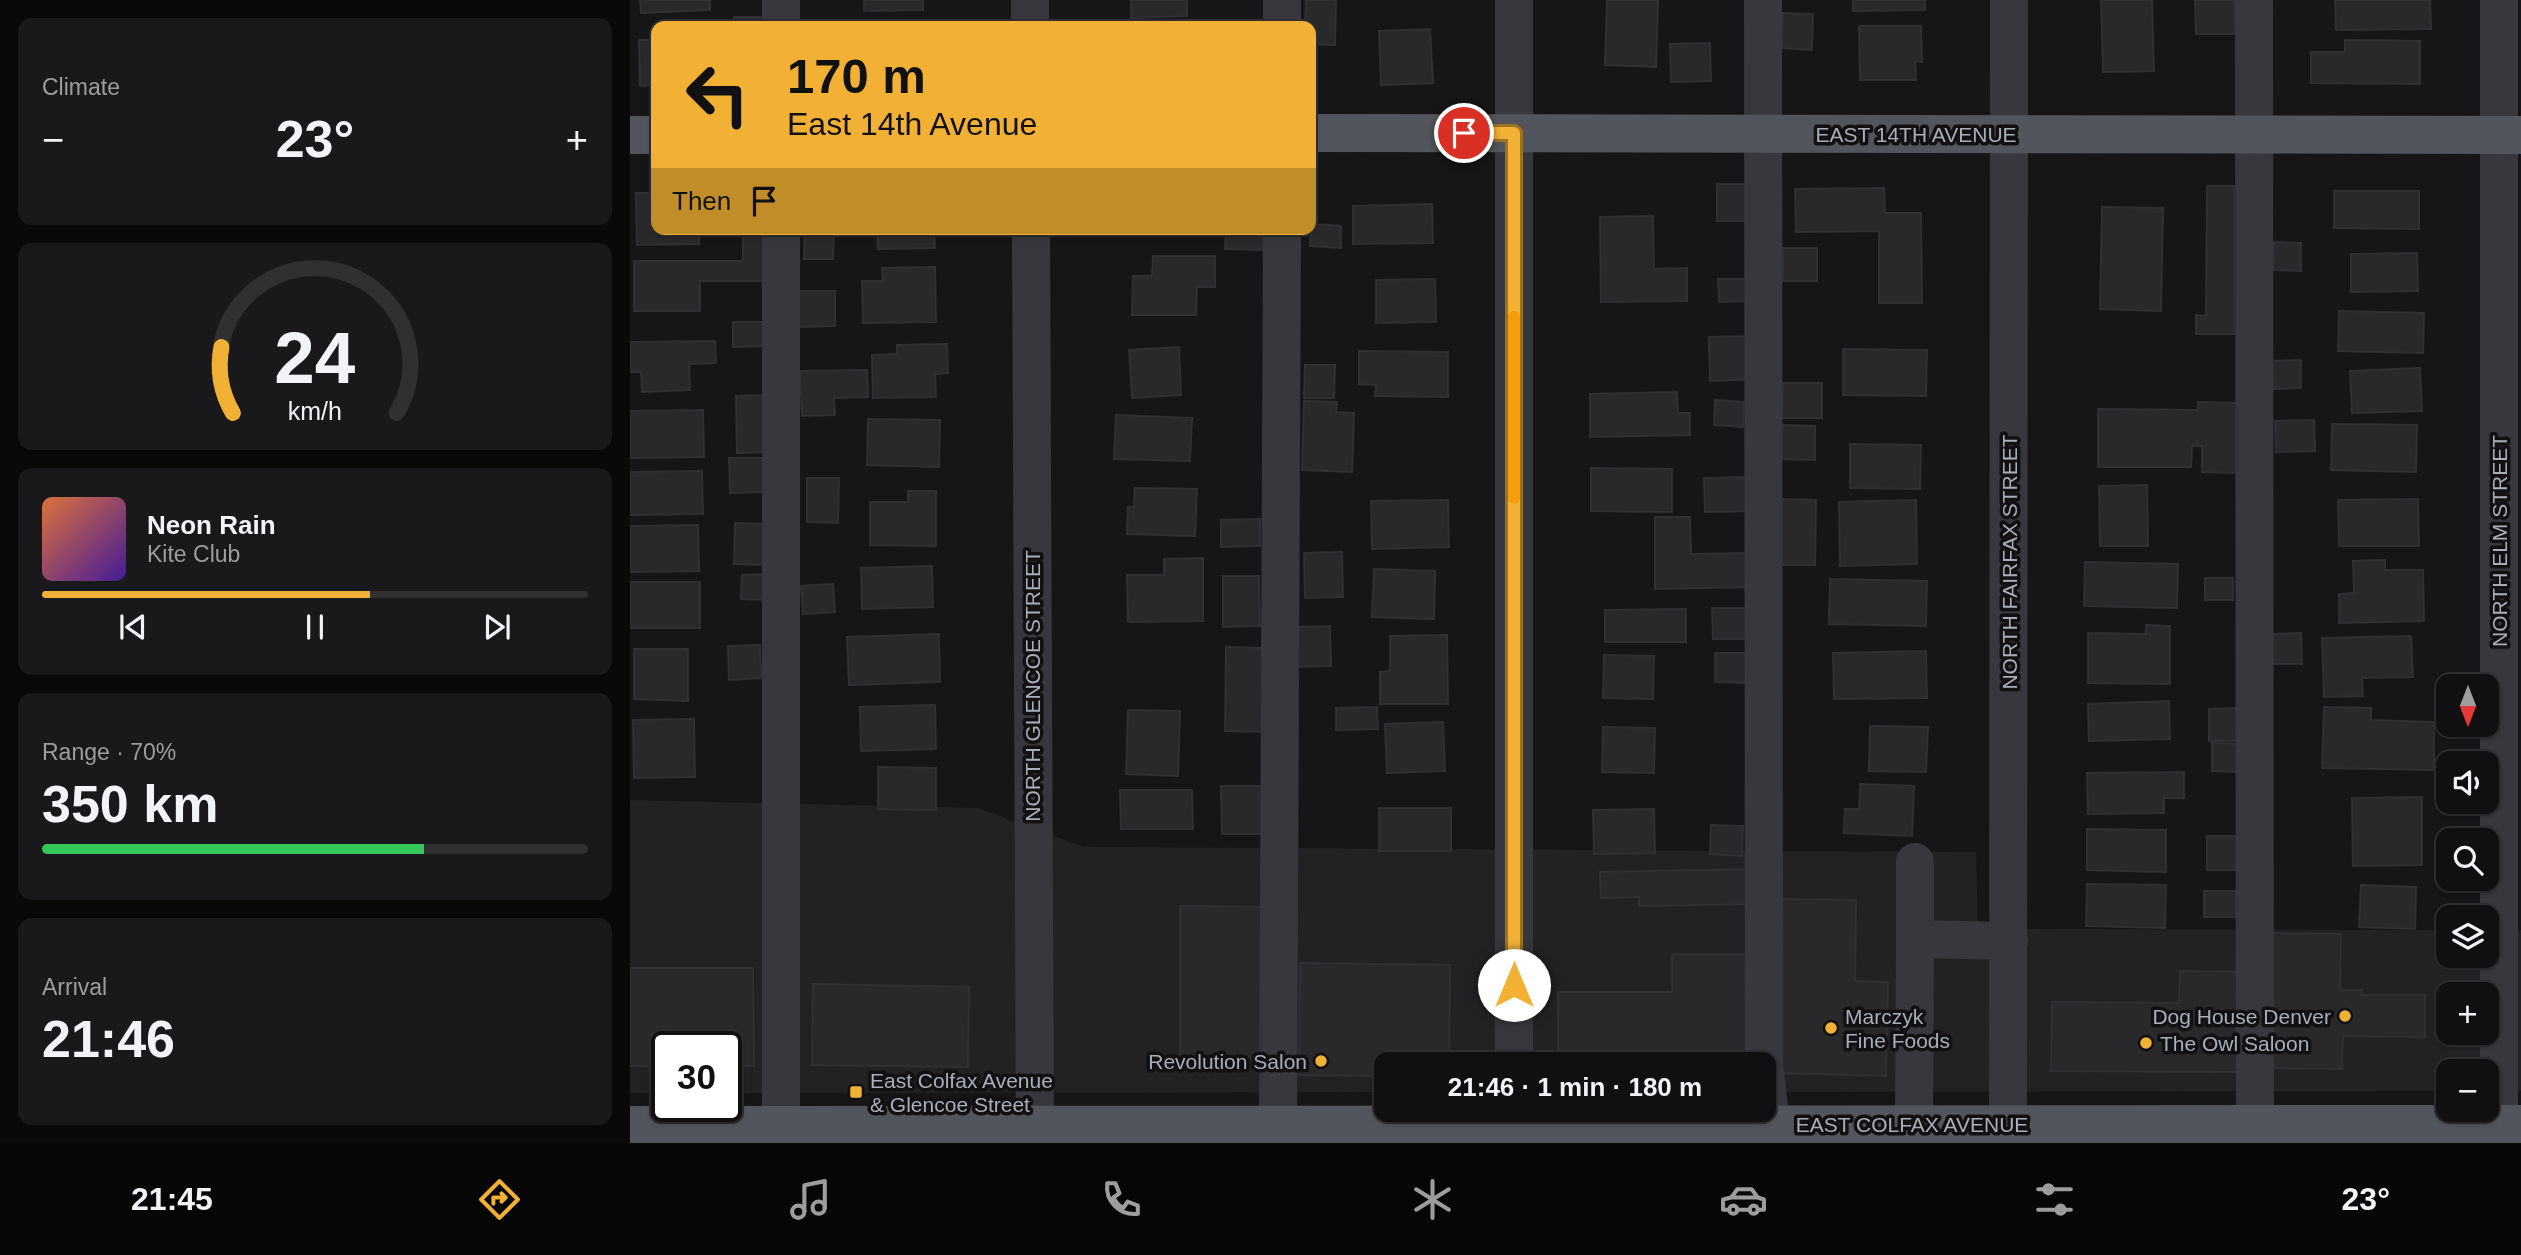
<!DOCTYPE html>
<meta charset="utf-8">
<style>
:root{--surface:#101012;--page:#19191b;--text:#f1f3f6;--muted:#9c9d9f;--line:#303032;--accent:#f2b134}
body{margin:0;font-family:Arial,sans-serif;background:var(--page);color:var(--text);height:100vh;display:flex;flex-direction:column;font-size:26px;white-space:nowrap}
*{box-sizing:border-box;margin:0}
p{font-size:23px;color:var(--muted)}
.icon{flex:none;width:38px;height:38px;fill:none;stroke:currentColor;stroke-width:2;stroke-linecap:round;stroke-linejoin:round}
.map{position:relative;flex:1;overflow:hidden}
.side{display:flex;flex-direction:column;gap:18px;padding:18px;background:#09090a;width:630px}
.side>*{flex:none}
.banner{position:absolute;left:21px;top:21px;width:665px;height:214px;border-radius:14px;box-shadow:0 2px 5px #0004,0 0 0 2px var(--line);background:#f2b134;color:#111;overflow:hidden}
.needle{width:46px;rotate:180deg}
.fabs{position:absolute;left:1806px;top:674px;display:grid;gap:14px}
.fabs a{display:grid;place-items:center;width:63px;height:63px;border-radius:14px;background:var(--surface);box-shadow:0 2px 5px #0004,0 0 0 2px var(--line);font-size:35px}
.speed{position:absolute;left:21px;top:1031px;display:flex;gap:14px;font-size:35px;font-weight:700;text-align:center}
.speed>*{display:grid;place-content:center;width:91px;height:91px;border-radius:50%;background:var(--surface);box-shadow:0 2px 5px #0004,0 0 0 2px var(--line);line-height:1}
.speed .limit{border:4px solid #111;border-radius:10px;background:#fff;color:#111}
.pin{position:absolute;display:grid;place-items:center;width:60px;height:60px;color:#fff;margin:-30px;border:4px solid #fff;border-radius:50%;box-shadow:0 2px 7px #0007}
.me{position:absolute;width:77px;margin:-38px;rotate:0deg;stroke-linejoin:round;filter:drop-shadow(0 0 5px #0008)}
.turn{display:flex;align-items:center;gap:24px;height:147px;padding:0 21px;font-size:32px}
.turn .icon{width:91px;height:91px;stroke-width:2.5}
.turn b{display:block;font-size:49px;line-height:60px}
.then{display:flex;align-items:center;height:66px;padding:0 21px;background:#0003;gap:14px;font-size:26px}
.big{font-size:52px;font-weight:600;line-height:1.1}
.side .card{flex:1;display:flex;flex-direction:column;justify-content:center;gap:10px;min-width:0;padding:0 24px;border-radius:14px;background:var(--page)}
.side .dial{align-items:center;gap:0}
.dial svg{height:182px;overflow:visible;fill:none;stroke:var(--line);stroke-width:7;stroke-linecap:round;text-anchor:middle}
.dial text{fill:var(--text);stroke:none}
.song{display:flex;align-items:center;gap:21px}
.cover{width:84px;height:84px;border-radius:10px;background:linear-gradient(135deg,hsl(20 70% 55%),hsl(260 70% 35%))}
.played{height:7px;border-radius:4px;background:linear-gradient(90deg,var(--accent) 60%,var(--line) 60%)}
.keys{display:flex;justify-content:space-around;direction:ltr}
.heat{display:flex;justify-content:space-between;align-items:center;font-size:38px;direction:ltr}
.charge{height:10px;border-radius:5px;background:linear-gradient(90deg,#34c759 70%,var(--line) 0)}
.trip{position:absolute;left:744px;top:1052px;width:402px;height:70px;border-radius:14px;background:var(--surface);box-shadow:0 2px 5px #0004,0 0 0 2px var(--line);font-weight:600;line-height:70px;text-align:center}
.dock{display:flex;height:112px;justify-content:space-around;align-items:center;background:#060607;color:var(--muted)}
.dock .icon{width:49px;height:49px}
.dock .current{color:var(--accent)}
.dock b{font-size:32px;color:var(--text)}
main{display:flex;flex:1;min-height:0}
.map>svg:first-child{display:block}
</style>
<main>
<section class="side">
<div class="card"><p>Climate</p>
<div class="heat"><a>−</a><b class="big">23°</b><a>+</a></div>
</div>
<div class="card dial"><svg viewBox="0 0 100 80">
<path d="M14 69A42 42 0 1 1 86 69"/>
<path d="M14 69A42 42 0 0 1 9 40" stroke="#f2b134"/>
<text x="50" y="56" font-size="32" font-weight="700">24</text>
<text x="50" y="72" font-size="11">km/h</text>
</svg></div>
<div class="card">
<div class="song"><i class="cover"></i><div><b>Neon Rain</b><p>Kite Club</p></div></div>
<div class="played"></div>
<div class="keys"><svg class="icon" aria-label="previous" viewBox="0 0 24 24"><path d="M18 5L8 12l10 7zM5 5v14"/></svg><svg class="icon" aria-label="pause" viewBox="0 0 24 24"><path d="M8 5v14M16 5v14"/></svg><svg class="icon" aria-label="next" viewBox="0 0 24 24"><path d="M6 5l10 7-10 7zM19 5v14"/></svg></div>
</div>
<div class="card"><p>Range · 70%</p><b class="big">350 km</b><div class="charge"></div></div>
<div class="card"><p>Arrival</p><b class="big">21:46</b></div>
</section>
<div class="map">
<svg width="1891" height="1143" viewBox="0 0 1891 1143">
<rect width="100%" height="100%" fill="#161618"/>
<path fill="#222225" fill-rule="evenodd" d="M0 800 348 808 454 847 1346 852 1348 929 1818 930V956H1857V930H1891V1091H1857V1071H1818V1091L1134 1092V1064H756V1092L96 1093V1046H37V1093H0ZM1818 994H1857V1032H1818Z"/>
<path fill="#29292c" stroke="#303034" stroke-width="2" d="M10 0H80V10L11 13Z
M234 0H293V10L234 11Z
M501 0H557V16L501 18Z
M676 0H706L705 45 681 44V26H675Z
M977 0H1028L1026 67 975 65Z
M1223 0H1295V10L1223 11Z
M1471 0H1522L1524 71 1473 72Z
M1565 0H1604L1605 34H1566Z
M1705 0H1800L1801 29 1706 30Z
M1153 13 1183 14 1182 50 1152 48Z
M104 17H138V26H104Z
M1229 26H1291L1292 62 1285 61 1286 80H1230Z
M800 29 803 83 751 85 749 31Z
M9 40H26V85L10 86Z
M1715 40 1790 41V84L1681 83V52H1715Z
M1080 43 1081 81 1041 82 1040 44Z
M1087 184H1122V221H1087Z
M1577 186H1604V334H1566V315L1576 316Z
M1254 188 1255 213H1291L1292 303H1249V231L1166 232 1165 189Z
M1704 191H1789V229L1704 228Z
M6 193H26V229H69V244L7 245Z
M802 204 803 243 723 244V206Z
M1472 207 1533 208 1531 311 1470 309Z
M1023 216 1024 269 1057 268V301L971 302 970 217Z
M681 224 711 226V248L680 246Z
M113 229H142V281H70V311H4V261H113Z
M175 229 204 230 203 259H174Z
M247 229H304L305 248 248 249Z
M596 229H637V250L595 249Z
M1644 242 1671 243V271L1643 270Z
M1153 248H1187V281H1153Z
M1787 253 1788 291 1721 292V254Z
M523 256H585V287H567L566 315H502L503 276H522Z
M305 267 306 322 233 323 232 281H253L252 268Z
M805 279 806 322 746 323V280Z
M1088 279H1120L1121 301 1089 302Z
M167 291H205V326L168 327Z
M1709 311 1794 313 1793 353 1708 351Z
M103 322H141V346L103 347Z
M1125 336 1126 379 1080 381 1079 337Z
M85 341 86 363 59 364 60 390 12 392 11 372H0V342Z
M317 344 318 373 305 374 306 397 243 398 242 355 267 354V345Z
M549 347 551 395 502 398 499 350Z
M1213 349 1297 350 1296 396 1213 395Z
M729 351 818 352V397L745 396 746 385 729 384Z
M1671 360V388L1643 389 1642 361Z
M675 365H705L704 398H674Z
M1790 368 1792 411 1722 413 1720 371Z
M237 370 238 397 204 398 205 415 172 416 170 371Z
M1153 383H1192V418H1152Z
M1047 392 1048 413H1060V435L960 437V394Z
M139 395 140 452 107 453 106 396Z
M1085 400 1114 402 1113 427 1084 425Z
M674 401 707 402 706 412 724 413 722 472 672 470Z
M1568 402 1608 403 1607 473 1572 472V446H1562L1561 467H1468V409L1568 410Z
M73 410 74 457 0 458V411Z
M486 415 562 418 560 461 484 459Z
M238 419 310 420 309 467 237 465Z
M1684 420 1685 451 1646 452 1645 421Z
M1702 424 1787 425 1786 472 1701 470Z
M1152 425 1185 426V460L1151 459Z
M1220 444 1291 445 1290 489 1220 488Z
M99 458H136V492L100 493Z
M961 468 1042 469V512L961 511Z
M72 471 73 514 0 515V472Z
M1121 477 1122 511 1075 512 1074 478Z
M177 478H209L208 523 177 522Z
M1517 485 1518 546H1470L1469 486Z
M505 488 567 489 565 536 497 534 498 507H504Z
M278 491H306V546L240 545V502H278Z
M1150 499 1186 500 1185 565H1149Z
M1788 499 1789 546H1709L1708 500Z
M818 500 819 547 742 549 741 501Z
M1286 500 1287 564 1210 566 1209 502Z
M1025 517H1060L1061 554 1122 553V587L1025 589Z
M630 519V546L591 547V520Z
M105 523 137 524 136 565 104 564Z
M68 525 69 571 0 572V526Z
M712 552 713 597 675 598 674 553Z
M573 558V621L498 622 497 575H534V559Z
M1755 560V570H1793L1794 621 1709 623V594L1724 593 1723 561Z
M1455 562 1548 564 1547 608 1454 606Z
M302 566 303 607 232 609 231 568Z
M744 569 805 571 804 619 742 617Z
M140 574 139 600 111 599 112 575Z
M593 576H629L630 626 593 627Z
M1575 578H1603V600H1575Z
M1200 579 1297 581 1296 626 1199 624Z
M0 582H70V628H0Z
M203 584 205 612 173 614 171 586Z
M1082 608H1116L1117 639H1083Z
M1056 609V642H975V610Z
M1516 625 1540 626V684L1458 683V633L1516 634Z
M700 626 701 666 666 667 665 627Z
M1671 633 1672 664H1641L1640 634Z
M309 634 310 682 219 685 217 637Z
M817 635 818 704H750V672L760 671V636Z
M1781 636 1783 677 1732 678 1733 696 1694 697 1692 638Z
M130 645 131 678 99 680 98 646Z
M596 647 637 648 636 732 595 731Z
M4 649H58V701L4 699Z
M1296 651 1297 698 1204 699 1203 653Z
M1085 653H1118L1117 683 1085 682Z
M974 655 1024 656 1023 699 973 698Z
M1539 701 1540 739 1459 741 1458 704Z
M305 705 306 749 231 751 230 707Z
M747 707 748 729 706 730V708Z
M1694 707 1741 708V720L1804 722V770L1692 768Z
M1610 708V741H1579V709Z
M498 710 550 711 548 776 496 774Z
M64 719 65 777 4 778 3 720Z
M813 722 815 771 757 773 755 724Z
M1240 726 1298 727 1296 772 1239 771Z
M973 727 1025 728 1024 773 972 772Z
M1582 743 1612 744V772L1582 771Z
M248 767 306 768V810L248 809Z
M1554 772V798H1534V813L1458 814 1457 773Z
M1230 784 1284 786 1282 836 1214 833 1215 809H1229Z
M591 786H634V834H592Z
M490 790H562L563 829H491Z
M1792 797V865L1723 866 1722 798Z
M749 808H821V851H749Z
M1024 809 1025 853 964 854 963 810Z
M1081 825 1113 826 1112 856 1080 854Z
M1457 829 1536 830V872L1457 870Z
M1577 836H1608V870H1577Z
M1121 869 1122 904 1009 906V897L971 898 970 872Z
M1457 884 1536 885 1535 928 1456 926Z
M1731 885 1786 887 1785 929 1729 927Z
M1574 891H1606V917H1574Z
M1148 899 1226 900 1225 981 1258 982 1256 1076 1145 1073Z
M550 906 637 907V1058L550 1057Z
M1636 933 1711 934 1710 990H1732V995H1795V1037L1713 1036 1712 1069 1634 1068Z
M1042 954H1119V1064H928V992H1042Z
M670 963 820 965 819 1063 756 1064V1076L669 1075Z
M0 968H123L124 1066H96V1046H37V1066H0Z
M1550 971 1617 972 1616 1072 1421 1071 1422 1002 1549 1003Z
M183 984 339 987 338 1067 182 1065Z"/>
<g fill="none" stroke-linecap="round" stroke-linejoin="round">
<path stroke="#37383d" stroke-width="38" d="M151 0V26
M400 0V26
M652 0V26
M884 0V1064
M1133 0 1134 1064
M1624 0 1625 1124
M1869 0V1124
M401 229 405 1143
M1285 939V862
M1134 1064 1141 1124
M1284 1124 1285 939 1379 941
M1378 1124 1379 0
M151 1125V229
M648 1125 652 229"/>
<path stroke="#53555c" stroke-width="38" d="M681 133 1891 135
M0 135H26
M0 1125 1891 1124"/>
</g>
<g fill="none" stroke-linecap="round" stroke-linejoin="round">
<g stroke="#9d7322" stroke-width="18">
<path id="route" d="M834 133H884V985"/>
</g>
<use href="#route" stroke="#f2b134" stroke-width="12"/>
<path stroke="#f59e0b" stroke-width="12" d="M884 498V317"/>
</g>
<g fill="#f2b134" stroke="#111113" stroke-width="2.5">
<circle cx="1715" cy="1016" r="7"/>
<circle cx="1201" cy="1028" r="7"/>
<circle cx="1516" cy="1043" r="7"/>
<circle cx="691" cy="1061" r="7"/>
<rect x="219" y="1085" width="14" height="14" rx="3.5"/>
</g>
<g text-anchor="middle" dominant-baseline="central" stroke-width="7" stroke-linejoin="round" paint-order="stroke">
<g font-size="21" fill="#a8adb8" stroke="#111113">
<text x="1286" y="134">EAST 14TH AVENUE</text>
<text transform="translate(1869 541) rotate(-90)">NORTH ELM STREET</text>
<text transform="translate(1379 562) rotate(-90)">NORTH FAIRFAX STREET</text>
<text transform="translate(402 686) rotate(-90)">NORTH GLENCOE STREET</text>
<text x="1282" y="1124">EAST COLFAX AVENUE</text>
</g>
<g font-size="21" fill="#a8adb8" stroke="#111113" text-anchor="start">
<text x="1215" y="1016">Marczyk<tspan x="1215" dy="24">Fine Foods</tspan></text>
<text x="1701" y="1016" text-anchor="end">Dog House Denver</text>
<text x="1530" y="1043">The Owl Saloon</text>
<text x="677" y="1061" text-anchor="end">Revolution Salon</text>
<text x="240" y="1080">East Colfax Avenue<tspan x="240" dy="24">&amp; Glencoe Street</tspan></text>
</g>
</g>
</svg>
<div class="fabs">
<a><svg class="needle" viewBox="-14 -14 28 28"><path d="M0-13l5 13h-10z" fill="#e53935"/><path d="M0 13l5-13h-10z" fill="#9c9d9f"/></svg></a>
<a><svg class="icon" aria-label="sound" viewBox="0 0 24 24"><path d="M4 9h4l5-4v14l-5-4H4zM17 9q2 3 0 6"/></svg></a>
<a><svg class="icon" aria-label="search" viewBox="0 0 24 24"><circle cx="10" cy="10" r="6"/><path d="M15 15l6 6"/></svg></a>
<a><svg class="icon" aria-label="layers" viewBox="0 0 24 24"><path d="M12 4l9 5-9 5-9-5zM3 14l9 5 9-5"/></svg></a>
<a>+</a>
<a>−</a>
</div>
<div class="speed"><div class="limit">30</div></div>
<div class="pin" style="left:834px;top:133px;background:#d93025"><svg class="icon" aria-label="arrive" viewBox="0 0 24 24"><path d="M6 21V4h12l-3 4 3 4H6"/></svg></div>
<svg class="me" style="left:884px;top:985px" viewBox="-20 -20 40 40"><circle r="19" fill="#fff"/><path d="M0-13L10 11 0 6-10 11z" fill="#f2b134"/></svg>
<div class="trip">21:46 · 1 min · 180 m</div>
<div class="banner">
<div class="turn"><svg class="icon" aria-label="left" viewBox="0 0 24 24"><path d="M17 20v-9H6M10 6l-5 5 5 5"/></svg><div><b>170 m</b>East 14th Avenue</div></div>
<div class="then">Then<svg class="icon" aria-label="arrive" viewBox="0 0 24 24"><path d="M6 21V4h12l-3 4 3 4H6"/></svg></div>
</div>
</div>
</main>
<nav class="dock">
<b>21:45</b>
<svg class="icon current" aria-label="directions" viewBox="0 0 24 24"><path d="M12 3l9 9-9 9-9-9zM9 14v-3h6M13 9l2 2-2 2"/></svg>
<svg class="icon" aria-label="music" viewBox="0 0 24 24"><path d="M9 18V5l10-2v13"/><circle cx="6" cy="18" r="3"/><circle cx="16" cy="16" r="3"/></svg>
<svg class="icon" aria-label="phone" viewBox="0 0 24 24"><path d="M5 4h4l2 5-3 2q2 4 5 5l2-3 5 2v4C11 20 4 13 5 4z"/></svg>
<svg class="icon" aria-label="climate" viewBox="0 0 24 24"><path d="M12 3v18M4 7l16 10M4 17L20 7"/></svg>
<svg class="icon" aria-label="car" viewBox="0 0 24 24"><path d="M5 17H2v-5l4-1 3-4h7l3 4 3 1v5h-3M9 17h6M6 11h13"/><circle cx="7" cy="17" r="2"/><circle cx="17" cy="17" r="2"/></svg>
<svg class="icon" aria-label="filters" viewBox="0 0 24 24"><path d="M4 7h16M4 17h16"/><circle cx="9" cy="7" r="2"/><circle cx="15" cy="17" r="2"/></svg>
<b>23°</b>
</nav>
